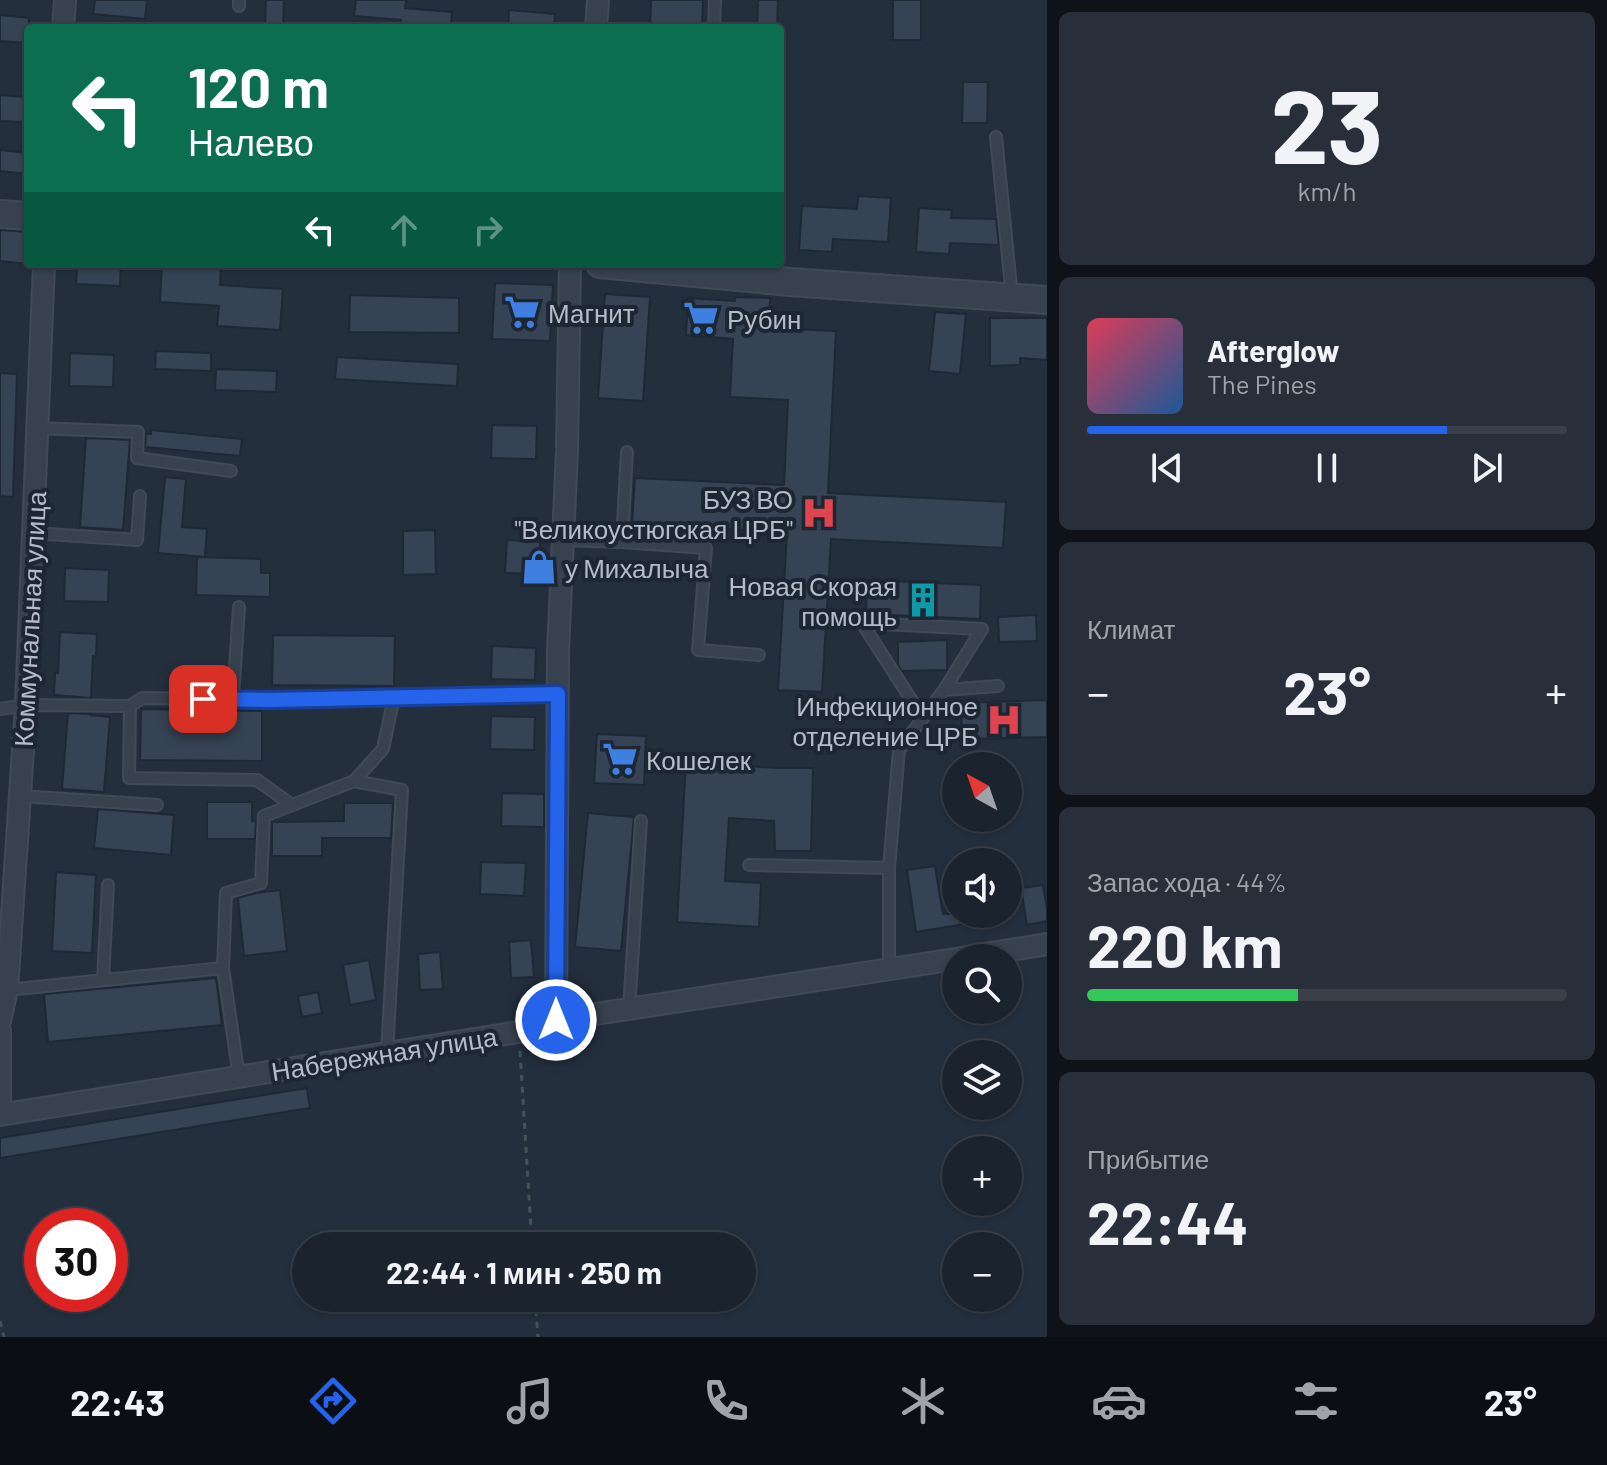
<!DOCTYPE html>
<html lang="ru">
<meta charset="utf-8">
<style>
:root{--surface:#1b232e;--page:#282f3a;--text:#f1f3f6;--muted:#a0a4aa;--line:#39404a;--accent:#2563eb}
body{margin:0;font-family:Barlow,sans-serif;background:var(--page);color:var(--text);height:100vh;display:flex;flex-direction:column;font-size:30px;white-space:nowrap}
*{box-sizing:border-box;margin:0}
p{font-size:26px;color:var(--muted)}
.icon{flex:none;width:44px;height:44px;fill:none;stroke:currentColor;stroke-width:2;stroke-linecap:round;stroke-linejoin:round}
.map{position:relative;flex:1;overflow:hidden}
.drawer{display:flex;flex-direction:column;gap:12px;padding:12px;background:#0f1319;width:560px}
.drawer>*{flex:none}
.guide{position:absolute;left:24px;top:24px;width:760px;height:244px;border-radius:8px;box-shadow:0 2px 6px #0004,0 0 0 2px var(--line);background:#0b6e4f;color:#fff;overflow:hidden}
.needle{width:52px;rotate:320deg}
.fabs{position:absolute;left:942px;top:752px;display:grid;gap:16px}
.fabs a{display:grid;place-items:center;width:80px;height:80px;border-radius:50%;background:var(--surface);box-shadow:0 2px 6px #0004,0 0 0 2px var(--line);font-size:40px}
.speed{position:absolute;left:24px;top:1208px;display:flex;gap:16px;font-size:40px;font-weight:700;text-align:center}
.speed>*{display:grid;place-content:center;width:104px;height:104px;border-radius:50%;background:var(--surface);box-shadow:0 2px 6px #0004,0 0 0 2px var(--line);line-height:1}
.speed .limit{border:12px solid #d22;background:#fff;color:#111}
.pin{position:absolute;display:grid;place-items:center;width:68px;height:68px;color:#fff;margin:-34px;border-radius:16px;box-shadow:0 4px 12px #0006}
.me{position:absolute;width:88px;margin:-44px;rotate:0deg;stroke-linejoin:round;filter:drop-shadow(0 0 6px #0008)}
.turn{display:flex;align-items:center;gap:28px;height:168px;padding:0 32px;font-size:36px}
.turn .icon{width:104px;height:104px;stroke-width:2.5}
.turn b{display:block;font-size:56px;line-height:68px}
.lanes{display:flex;align-items:center;height:76px;padding:0 32px;background:#0003;justify-content:center;gap:40px;direction:ltr}
.lanes .off{opacity:.35}
.big{font-size:60px;font-weight:700;line-height:1.1}
.drawer .card{flex:1;display:flex;flex-direction:column;justify-content:center;gap:12px;min-width:0;padding:0 28px;border-radius:12px;background:var(--page)}
.drawer .dial{align-items:center;gap:0}
.dial b{font-size:104px;line-height:1}
.song{display:flex;align-items:center;gap:24px}
.cover{width:96px;height:96px;border-radius:12px;background:linear-gradient(135deg,hsl(350 70% 55%),hsl(210 70% 35%))}
.played{height:8px;border-radius:4px;background:linear-gradient(90deg,var(--accent) 75%,var(--line) 75%)}
.keys{display:flex;justify-content:space-around;direction:ltr}
.heat{display:flex;justify-content:space-between;align-items:center;font-size:44px;direction:ltr}
.charge{height:12px;border-radius:6px;background:linear-gradient(90deg,#34c759 44%,var(--line) 0)}
.trip{position:absolute;left:292px;top:1232px;width:464px;height:80px;border-radius:40px;background:var(--surface);box-shadow:0 2px 6px #0004,0 0 0 2px var(--line);font-weight:700;line-height:80px;text-align:center}
.menu{display:flex;height:128px;justify-content:space-around;align-items:center;background:#0b0e12;color:var(--muted)}
.menu .icon{width:56px;height:56px}
.menu .active{color:var(--accent)}
.menu b{font-size:36px;color:var(--text)}
main{display:flex;flex:1;min-height:0}
.map>svg:first-child{display:block}
</style>
<main>
<div class="map">
<svg width="1047" height="1337" viewBox="0 0 1047 1337">
<rect width="100%" height="100%" fill="#242f3e"/>
<path fill="#364354" stroke="#1f2835" stroke-width="2" d="M95 0H147L145 19 93 14Z
M266 0H284L283 28H265Z
M356 0H406L405 8 452 12 451 28H400L401 20 354 16Z
M651 0H703L702 28H650Z
M758 0H778L777 28H757Z
M893 0H921V40H893Z
M509 10 555 14 554 28H508Z
M0 15 29 18 28 43 0 41Z
M963 82H988L987 123H962Z
M0 95 25 97 23 122 0 121Z
M0 150 28 153V174L0 171Z
M858 196 891 198 888 242 833 239 832 252 799 250 802 206 857 209Z
M919 208 952 210 951 218 996 219 999 245 950 243 949 254 916 252Z
M0 230 28 232V264L0 261Z
M77 264H121L120 286 76 284Z
M162 264 221 266 220 285 283 289 280 330 217 326 219 306 160 302Z
M495 283 553 285 550 341 492 339Z
M605 294 650 297 643 401 598 398Z
M350 295 459 298V333L349 332Z
M735 297 770 298 769 328 836 331 828 493 1006 502 1003 548 831 539 822 692 778 690 787 532 632 524 635 478 784 485 788 400 730 397 733 339 686 335 688 298 735 301Z
M935 312 966 314 960 374 929 371Z
M990 318H1047V360L1020 358V365L990 366Z
M156 351 211 353V371L155 369Z
M70 353 114 355 113 387 69 386Z
M337 357 458 364 457 386 335 379Z
M216 369 277 371 276 392 215 390Z
M0 373 17 374 13 497 0 496Z
M492 425 537 426 536 459 491 458Z
M151 430 242 439 240 456 145 447 146 434H151Z
M86 438 130 440 123 530 80 527Z
M165 477 186 479 182 527 207 529 205 557 158 553Z
M435 530 436 574 403 575V531Z
M507 540 540 542 539 574 505 573Z
M197 557 261 559V573H270V597L196 595Z
M65 568 109 570 108 602 64 601Z
M867 580 981 585 980 619 866 614Z
M1036 615 1037 641 999 642 998 617Z
M60 632 97 634 96 656H93L91 698 54 695 55 673H58Z
M273 635 395 636 394 686 272 685Z
M947 640V670L902 671 898 665V642Z
M492 646 536 648 535 680 491 679Z
M1047 700V737L962 739 961 703Z
M141 709 262 711V761L140 760Z
M68 713 91 714V715L110 717 104 792 62 789Z
M491 716 535 717 534 750 490 749Z
M597 734 646 736 644 785 594 783Z
M686 762 776 768H813L811 851H775L774 821 729 818 725 881 761 883 759 927 677 922Z
M502 793 544 794V827L501 826Z
M207 802H252V821H256L255 839H207Z
M344 803H393L391 838H322V856H272V822L344 821Z
M98 809 174 815 171 855 94 848Z
M588 813 634 817 621 951 575 947Z
M481 862 526 863 524 896 480 894Z
M935 866 943 914H977V922L916 932 907 870Z
M56 872 96 875 92 953 52 951Z
M1043 885 1047 909V921L1027 925 1021 888Z
M280 890 287 951 244 956 238 898 256 893Z
M531 940 534 977 511 978 509 942Z
M440 952 443 989 420 990 418 954Z
M369 960 376 1000 350 1005 343 965Z
M216 978 222 1025 48 1042 44 994Z
M318 992 322 1013 302 1017 298 996Z
M307 1088 310 1108 0 1158V1138Z"/>
<g fill="none" stroke-linecap="round" stroke-linejoin="round">
<g stroke="#414a57" stroke-width="14">
<path id="service" d="M239 6V0
M714 28 715 0
M996 137 1012 297
M37 428 138 432 137 458 231 471
M627 452 622 542 706 548 698 650 759 655
M33 533 137 540 140 496
M563 540 622 542
M233 699 239 607
M130 706 142 698 271 700 558 694
M0 709 26 705 130 706 129 778 257 780 292 805
M923 718 862 623 982 629 944 690
M354 781 402 790 387 1052
M20 796 157 805
M749 865 889 868
M223 968 226 893 261 883 264 816 354 781 383 749 394 697
M889 970V868L899 750 944 690 998 686
M103 980 108 885
M7 990 223 968 239 1077
M629 1010 641 821"/>
</g>
<g stroke="#414a57" stroke-width="24">
<path id="minor" d="M63 28 65 0
M596 28 598 0
M961 958 1047 944
M556 1020 558 652 567 450 570 264
M0 1021 7 990 26 705 44 264
M0 1031V1115
M0 1115 519 1032 556 1020 956 959"/>
</g>
<g stroke="#414a57" stroke-width="30">
<path id="tertiary" d="M0 214 28 216
M600 264 790 282 1047 300"/>
</g>
<path stroke="#3f5557" stroke-width="3" stroke-dasharray="6 6" stroke-linecap="butt" d="M520 1051 532 1246
M535 1298 538 1337
M0 1321 4 1337"/>
<use href="#service" stroke="#38414e" stroke-width="10"/>
<use href="#minor" stroke="#38414e" stroke-width="20"/>
<use href="#tertiary" stroke="#38414e" stroke-width="26"/>
</g>
<g fill="none" stroke-linecap="round" stroke-linejoin="round">
<g stroke="#184099" stroke-width="20">
<path id="route" d="M203 699 271 700 558 694 556 1020"/>
</g>
<use href="#route" stroke="#2563eb" stroke-width="14"/>
</g>
<defs>
<g id="supermarket-bare" transform="scale(2.76)"><path d="M-6-5.5h2.5l.6 2H6L4.5 2H-2.5L-4.4-4H-6ZM-1.5 3.2a1.3 1.3 0 1 0 .1 0ZM3 3.2a1.3 1.3 0 1 0 .1 0Z" fill="#3f7fe0" stroke="#1d2633" stroke-width="2.5" paint-order="stroke"/></g>
<g id="hospital-bare" transform="scale(2.76)"><path d="M-5-5h3v3.5h4V-5h3V5h-3V1.5h-4V5h-3Z" fill="#e0444e" stroke="#1d2633" stroke-width="2.5" paint-order="stroke"/></g>
<g id="shop-bare" transform="scale(2.76)"><path d="M-5-2.5h2.3a2.7 3.5 0 0 1 5.4 0H5L5.5 6h-11ZM-1.5-2.5h3a1.5 2.3 0 0 0-3 0Z" fill="#3f7fe0" stroke="#1d2633" stroke-width="2.5" paint-order="stroke"/></g>
<g id="building-bare" transform="scale(2.76)"><path d="M-4-6H4V6H1V3H-1V6H-4ZM-2.5-4.3h1.7v1.8h-1.7ZM.8-4.3h1.7v1.8H.8ZM-2.5-1h1.7V.8h-1.7ZM.8-1h1.7V.8H.8Z" fill="#0f9aa8" stroke="#1d2633" stroke-width="2.5" paint-order="stroke"/></g>
</defs>
<g fill-rule="evenodd">
<use href="#supermarket-bare" x="522" y="312"/>
<use href="#supermarket-bare" x="701" y="318"/>
<use href="#hospital-bare" x="819" y="513"/>
<use href="#shop-bare" x="539" y="567"/>
<use href="#building-bare" x="923" y="600"/>
<use href="#hospital-bare" x="1004" y="720"/>
<use href="#supermarket-bare" x="620" y="759"/>
</g>
<g text-anchor="middle" dominant-baseline="central" stroke-width="8" stroke-linejoin="round" paint-order="stroke">
<g font-size="26" fill="#b4bcc9" stroke="#1d2633" text-anchor="start">
<text x="548" y="312">Магнит</text>
<text x="727" y="318">Рубин</text>
<text x="793" y="498" text-anchor="end">БУЗ ВО<tspan x="793" dy="30">"Великоустюгская ЦРБ"</tspan></text>
<text x="565" y="567">у Михалыча</text>
<text x="897" y="585" text-anchor="end">Новая Скорая<tspan x="897" dy="30">помощь</tspan></text>
<text x="978" y="705" text-anchor="end">Инфекционное<tspan x="978" dy="30">отделение ЦРБ</tspan></text>
<text x="646" y="759">Кошелек</text>
</g>
<g font-size="26" fill="#b4bcc9" stroke="#1d2633">
<text transform="translate(29 619) rotate(-87)">Коммунальная улица</text>
<text transform="translate(384 1053) rotate(-9)">Набережная улица</text>
</g>
</g>
</svg>
<div class="fabs">
<a><svg class="needle" viewBox="-14 -14 28 28"><path d="M0-13l5 13h-10z" fill="#e53935"/><path d="M0 13l5-13h-10z" fill="#a0a4aa"/></svg></a>
<a><svg class="icon" aria-label="sound" viewBox="0 0 24 24"><path d="M4 9h4l5-4v14l-5-4H4zM17 9q2 3 0 6"/></svg></a>
<a><svg class="icon" aria-label="search" viewBox="0 0 24 24"><circle cx="10" cy="10" r="6"/><path d="M15 15l6 6"/></svg></a>
<a><svg class="icon" aria-label="layers" viewBox="0 0 24 24"><path d="M12 4l9 5-9 5-9-5zM3 14l9 5 9-5"/></svg></a>
<a>+</a>
<a>−</a>
</div>
<div class="speed"><div class="limit">30</div></div>
<div class="pin" style="left:203px;top:699px;background:#d93025"><svg class="icon" aria-label="arrive" viewBox="0 0 24 24"><path d="M6 21V4h12l-3 4 3 4H6"/></svg></div>
<svg class="me" style="left:556px;top:1020px" viewBox="-20 -20 40 40"><circle r="17" fill="#2563eb" stroke="#fff" stroke-width="3"/><path d="M0-11L8 9 0 5-8 9z" fill="#fff"/></svg>
<div class="trip">22:44 · 1 мин · 250 m</div>
<div class="guide">
<div class="turn"><svg class="icon" aria-label="left" viewBox="0 0 24 24"><path d="M17 20v-9H6M10 6l-5 5 5 5"/></svg><div><b>120 m</b>Налево</div></div>
<div class="lanes"><svg class="icon" aria-label="left" viewBox="0 0 24 24"><path d="M17 20v-9H6M10 6l-5 5 5 5"/></svg><svg class="icon off" aria-label="ahead" viewBox="0 0 24 24"><path d="M12 20V5M6 11l6-6 6 6"/></svg><svg class="icon off" aria-label="right" viewBox="0 0 24 24"><path d="M7 20v-9h11M14 6l5 5-5 5"/></svg></div>
</div>
</div>
<section class="drawer">
<div class="card dial"><b>23</b><p>km/h</p></div>
<div class="card">
<div class="song"><i class="cover"></i><div><b>Afterglow</b><p>The Pines</p></div></div>
<div class="played"></div>
<div class="keys"><svg class="icon" aria-label="previous" viewBox="0 0 24 24"><path d="M18 5L8 12l10 7zM5 5v14"/></svg><svg class="icon" aria-label="pause" viewBox="0 0 24 24"><path d="M8 5v14M16 5v14"/></svg><svg class="icon" aria-label="next" viewBox="0 0 24 24"><path d="M6 5l10 7-10 7zM19 5v14"/></svg></div>
</div>
<div class="card"><p>Климат</p>
<div class="heat"><a>−</a><b class="big">23°</b><a>+</a></div>
</div>
<div class="card"><p>Запас хода · 44%</p><b class="big">220 km</b><div class="charge"></div></div>
<div class="card"><p>Прибытие</p><b class="big">22:44</b></div>
</section>
</main>
<nav class="menu">
<b>22:43</b>
<svg class="icon active" aria-label="directions" viewBox="0 0 24 24"><path d="M12 3l9 9-9 9-9-9zM9 14v-3h6M13 9l2 2-2 2"/></svg>
<svg class="icon" aria-label="music" viewBox="0 0 24 24"><path d="M9 18V5l10-2v13"/><circle cx="6" cy="18" r="3"/><circle cx="16" cy="16" r="3"/></svg>
<svg class="icon" aria-label="phone" viewBox="0 0 24 24"><path d="M5 4h4l2 5-3 2q2 4 5 5l2-3 5 2v4C11 20 4 13 5 4z"/></svg>
<svg class="icon" aria-label="climate" viewBox="0 0 24 24"><path d="M12 3v18M4 7l16 10M4 17L20 7"/></svg>
<svg class="icon" aria-label="car" viewBox="0 0 24 24"><path d="M5 17H2v-5l4-1 3-4h7l3 4 3 1v5h-3M9 17h6M6 11h13"/><circle cx="7" cy="17" r="2"/><circle cx="17" cy="17" r="2"/></svg>
<svg class="icon" aria-label="filters" viewBox="0 0 24 24"><path d="M4 7h16M4 17h16"/><circle cx="9" cy="7" r="2"/><circle cx="15" cy="17" r="2"/></svg>
<b>23°</b>
</nav>
